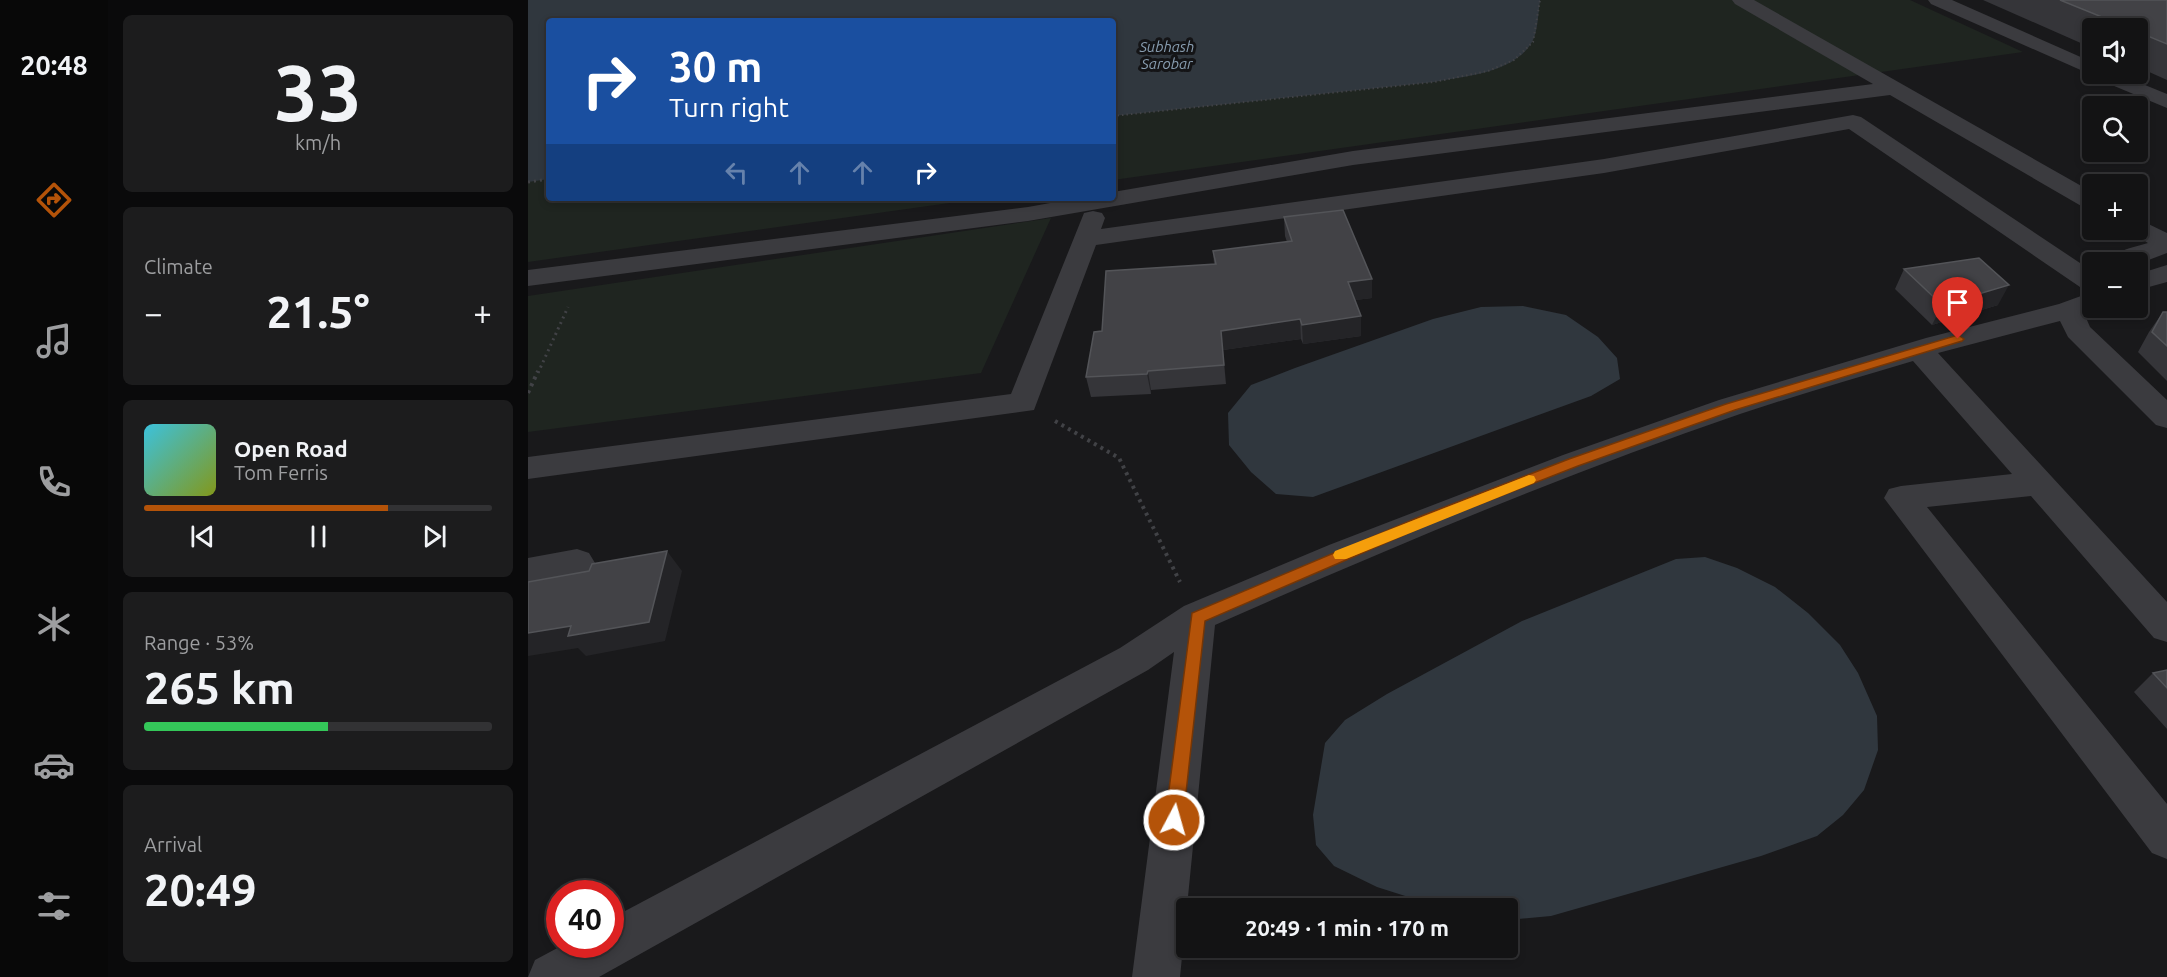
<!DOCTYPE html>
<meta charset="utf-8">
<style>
:root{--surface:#131314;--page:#1c1c1d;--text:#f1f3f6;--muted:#9d9ea0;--line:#323234;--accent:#b45309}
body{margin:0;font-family:Ubuntu,sans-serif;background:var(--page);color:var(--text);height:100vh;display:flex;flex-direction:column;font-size:22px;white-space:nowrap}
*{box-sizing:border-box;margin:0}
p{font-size:20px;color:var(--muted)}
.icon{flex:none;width:33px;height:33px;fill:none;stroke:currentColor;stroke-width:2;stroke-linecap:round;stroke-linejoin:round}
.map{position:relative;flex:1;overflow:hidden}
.side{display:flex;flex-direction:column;gap:15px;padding:15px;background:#0a0a0b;width:420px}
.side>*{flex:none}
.banner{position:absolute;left:18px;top:18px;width:570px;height:183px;border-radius:6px;box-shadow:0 3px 9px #0003,0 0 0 2px var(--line);background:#1a4fa0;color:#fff;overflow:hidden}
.tools{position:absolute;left:1554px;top:18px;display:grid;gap:12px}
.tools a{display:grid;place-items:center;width:66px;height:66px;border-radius:6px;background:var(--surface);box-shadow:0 3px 9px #0003,0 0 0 2px var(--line);font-size:30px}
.speed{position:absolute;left:18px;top:880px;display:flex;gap:12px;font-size:30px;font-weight:700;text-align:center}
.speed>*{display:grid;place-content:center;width:78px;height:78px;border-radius:50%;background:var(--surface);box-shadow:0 3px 9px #0003,0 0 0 2px var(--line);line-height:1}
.speed .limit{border:9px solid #d22;background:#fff;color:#111}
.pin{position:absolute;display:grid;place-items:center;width:51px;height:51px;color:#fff;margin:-62px -26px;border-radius:50% 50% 50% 0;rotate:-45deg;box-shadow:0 0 6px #0007}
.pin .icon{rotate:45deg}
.me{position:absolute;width:66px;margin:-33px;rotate:6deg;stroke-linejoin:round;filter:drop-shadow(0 0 4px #0008)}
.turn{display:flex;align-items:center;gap:21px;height:126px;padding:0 24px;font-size:27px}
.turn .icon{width:78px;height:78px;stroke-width:2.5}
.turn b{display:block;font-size:42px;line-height:51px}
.lanes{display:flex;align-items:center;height:57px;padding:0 24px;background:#0003;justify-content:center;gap:30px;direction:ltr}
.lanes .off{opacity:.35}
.big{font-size:45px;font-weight:700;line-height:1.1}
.side .tile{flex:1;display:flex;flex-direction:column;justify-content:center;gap:9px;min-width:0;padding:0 21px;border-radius:9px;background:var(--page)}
.side .dial{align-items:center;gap:0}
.dial b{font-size:78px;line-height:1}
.song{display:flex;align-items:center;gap:18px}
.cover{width:72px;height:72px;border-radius:9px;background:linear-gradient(135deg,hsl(190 70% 55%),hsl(70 70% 35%))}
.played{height:6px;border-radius:3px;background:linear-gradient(90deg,var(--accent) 70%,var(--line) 70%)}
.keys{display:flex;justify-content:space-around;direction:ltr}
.heat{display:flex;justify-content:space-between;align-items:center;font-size:33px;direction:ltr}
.charge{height:9px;border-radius:4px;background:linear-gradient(90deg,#34c759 53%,var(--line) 0)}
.trip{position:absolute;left:648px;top:898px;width:342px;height:60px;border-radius:6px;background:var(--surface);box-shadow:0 3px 9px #0003,0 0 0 2px var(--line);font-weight:700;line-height:60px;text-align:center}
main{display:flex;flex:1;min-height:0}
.dock{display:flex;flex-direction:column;width:108px;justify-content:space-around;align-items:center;background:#080808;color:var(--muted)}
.dock .icon{width:42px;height:42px}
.dock .on{color:var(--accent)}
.dock b{font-size:27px;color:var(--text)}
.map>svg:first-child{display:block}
</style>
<main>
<nav class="dock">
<b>20:48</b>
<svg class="icon on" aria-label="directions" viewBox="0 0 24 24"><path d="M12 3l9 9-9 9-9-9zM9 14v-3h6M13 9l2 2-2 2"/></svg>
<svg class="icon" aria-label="music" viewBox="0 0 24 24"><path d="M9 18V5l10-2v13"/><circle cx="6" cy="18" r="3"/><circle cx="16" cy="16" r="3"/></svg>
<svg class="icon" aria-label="phone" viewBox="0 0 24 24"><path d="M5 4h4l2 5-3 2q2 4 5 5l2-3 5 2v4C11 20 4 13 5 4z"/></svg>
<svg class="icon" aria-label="climate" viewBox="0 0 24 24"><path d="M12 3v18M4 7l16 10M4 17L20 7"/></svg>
<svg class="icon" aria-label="car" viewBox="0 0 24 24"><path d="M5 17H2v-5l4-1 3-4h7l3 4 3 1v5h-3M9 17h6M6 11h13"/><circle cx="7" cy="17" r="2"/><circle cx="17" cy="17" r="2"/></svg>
<svg class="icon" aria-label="filters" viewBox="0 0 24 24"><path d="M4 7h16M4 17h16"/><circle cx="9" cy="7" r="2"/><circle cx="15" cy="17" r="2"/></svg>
</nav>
<section class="side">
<div class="tile dial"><b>33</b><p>km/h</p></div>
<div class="tile"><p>Climate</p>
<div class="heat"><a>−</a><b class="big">21.5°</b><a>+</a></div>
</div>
<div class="tile">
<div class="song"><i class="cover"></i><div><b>Open Road</b><p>Tom Ferris</p></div></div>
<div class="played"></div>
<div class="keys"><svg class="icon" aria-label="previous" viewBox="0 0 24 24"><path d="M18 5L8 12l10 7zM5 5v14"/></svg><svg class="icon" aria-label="pause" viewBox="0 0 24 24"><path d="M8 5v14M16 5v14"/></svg><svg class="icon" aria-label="next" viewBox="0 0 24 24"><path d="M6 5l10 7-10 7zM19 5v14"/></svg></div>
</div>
<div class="tile"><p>Range · 53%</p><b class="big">265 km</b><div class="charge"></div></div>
<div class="tile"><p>Arrival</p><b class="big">20:49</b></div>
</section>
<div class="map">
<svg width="1639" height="977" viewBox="0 0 1639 977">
<rect width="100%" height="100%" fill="#19191b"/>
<path fill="#1f2520" d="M0 0H1382L1495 52 585 180V21H21V198H457L0 262Z
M523 218 453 373 0 432V296Z"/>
<path fill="#30373e" d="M0 0H1012V1C1010 13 1010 32 1004 42 986 73 937 76 906 82L585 116V21H21V179L0 182Z
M995 306 1038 315 1070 337 1089 358 1092 379 1063 396 785 497 748 494 723 472 701 445 700 413 723 385 767 368 905 319 953 307Z
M1177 557 1209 568 1247 587 1280 613 1312 645 1330 673 1349 716 1350 750 1336 790 1315 815 1289 836 1233 856 1023 916 980 920V909H918L849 887 806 866 788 845 785 815 797 743 817 720 859 694 994 621 1148 559Z"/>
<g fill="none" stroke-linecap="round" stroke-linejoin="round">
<path stroke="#414246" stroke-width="2" stroke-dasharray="1.5 3" stroke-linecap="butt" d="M585 116 906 82 960 71 986 60 1005 42 1012 0"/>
<path stroke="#414246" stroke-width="3" stroke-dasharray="2 4" stroke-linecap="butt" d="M0 182 21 179
M10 373 40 307"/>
<path stroke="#414246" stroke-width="4" stroke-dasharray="3 4.5" stroke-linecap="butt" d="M0 393 10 371
M527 421 591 458 652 582"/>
<path fill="#3b3b3f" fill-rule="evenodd" d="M1204 0H1226L1564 192V209L1555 207 1362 95 825 165 500 221 0 286V270L500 207 550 198H585V192L825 151 1345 84 1207 4Z
M1400 0H1424L1564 62V74H1590L1639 94V108L1567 78 1564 75 1403 4Z
M1325 115 1333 117 1564 271V288L1552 287 1321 129 1076 173 568 245 506 410 0 479V457L483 394 556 213 565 211 574 213 577 218 573 229 1076 159Z
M1610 219 1639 233V253L1610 264 1581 262C1588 250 1606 247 1620 243L1599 230H1610Z
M1639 265V282L1610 290V274Z
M1564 292V308H1570L1556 313 1562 327 1639 400V428L1628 425 1540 337 1532 321 1410 353 1639 602V642L1626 638 1503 496 1399 507 1639 804V859L1624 853 1356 498 1361 489 1373 486 1484 474 1385 361C1328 378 1269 395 1212 414 1034 475 859 549 687 625L652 977H604L646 652 620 670 71 977H0L7 960 35 945H82V919L592 648 656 606 801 545 1035 455 1191 400 1398 338 1531 304Z
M49 549 61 553 67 563 61 573 0 586V558Z"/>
</g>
<path fill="#353539" d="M1455 0H1639V80L1610 67V28H1564V48Z
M756 217 844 298 827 300 833 336 775 344 773 339 695 350 698 384 623 390V394L563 397 558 377 574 331 686 264 685 251 759 242 757 236Z
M1376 269 1470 305 1404 325 1367 289Z
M1635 312H1639V381L1610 352 1621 332Z
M1639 670V729L1606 692 1625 673Z"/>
<path fill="#242427" d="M844 279V298L820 301V282Z
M1481 285 1470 305 1404 325 1414 305Z
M833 316V336L775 344 774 325Z
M772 319 773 339 695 350 698 384 693 331Z
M620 371 623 390V394L619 374Z
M139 551 154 571 137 641 58 656 50 648 0 656V633Z"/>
<path fill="#424246" stroke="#535458" stroke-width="1.5" d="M1532 0H1639V44L1610 32V28H1601Z
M815 210 844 279 820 282 833 316 774 325 772 319 693 331 696 365 620 371 619 374 558 377 566 332 574 331 578 271 688 264 685 251 764 241 756 217Z
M1451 258 1481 285 1414 305 1376 269Z
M1635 312H1639V346L1624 332Z
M139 551 121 622 40 636 43 626 0 633V582L61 571 64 564Z
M1639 670V688L1625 673Z"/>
<path fill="#b45309" stroke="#753606" stroke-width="1.5" d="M1430 335 1436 339 1434 341 1207 410 1050 466 906 522 677 621 655 820 653 826 646 828 640 826 637 820 664 613 896 515 1041 459 1198 404Z"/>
<path fill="#f59e0b" d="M1001 475 1006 476 1008 480 1006 483 818 559H807L805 555 807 551Z"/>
<g text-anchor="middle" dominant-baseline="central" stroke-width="6" stroke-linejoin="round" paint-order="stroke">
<g font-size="15" font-style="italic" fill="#889db0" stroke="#141416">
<text x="639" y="46">Subhash<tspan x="639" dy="17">Sarobar</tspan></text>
</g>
</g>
</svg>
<div class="tools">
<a><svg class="icon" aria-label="sound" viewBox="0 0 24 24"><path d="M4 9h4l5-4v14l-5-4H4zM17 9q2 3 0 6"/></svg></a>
<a><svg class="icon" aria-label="search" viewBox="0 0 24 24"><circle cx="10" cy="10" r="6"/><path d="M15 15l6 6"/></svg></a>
<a>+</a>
<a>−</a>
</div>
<div class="speed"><div class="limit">40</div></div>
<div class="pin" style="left:1430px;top:339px;background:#d93025"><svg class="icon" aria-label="arrive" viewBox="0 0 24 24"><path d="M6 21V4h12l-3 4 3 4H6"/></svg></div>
<svg class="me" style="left:646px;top:820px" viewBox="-20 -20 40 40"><circle r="17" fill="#b45309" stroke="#fff" stroke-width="3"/><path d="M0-11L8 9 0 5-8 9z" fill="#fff"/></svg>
<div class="trip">20:49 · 1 min · 170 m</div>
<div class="banner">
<div class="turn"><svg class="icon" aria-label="right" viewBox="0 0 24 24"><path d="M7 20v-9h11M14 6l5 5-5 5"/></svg><div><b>30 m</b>Turn right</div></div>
<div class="lanes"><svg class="icon off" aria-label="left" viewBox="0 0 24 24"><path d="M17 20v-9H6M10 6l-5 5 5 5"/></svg><svg class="icon off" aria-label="ahead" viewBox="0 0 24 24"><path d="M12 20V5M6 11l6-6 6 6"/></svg><svg class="icon off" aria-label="ahead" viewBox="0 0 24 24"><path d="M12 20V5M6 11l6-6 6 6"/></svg><svg class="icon" aria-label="right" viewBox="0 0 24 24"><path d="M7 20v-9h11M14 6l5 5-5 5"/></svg></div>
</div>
</div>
</main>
